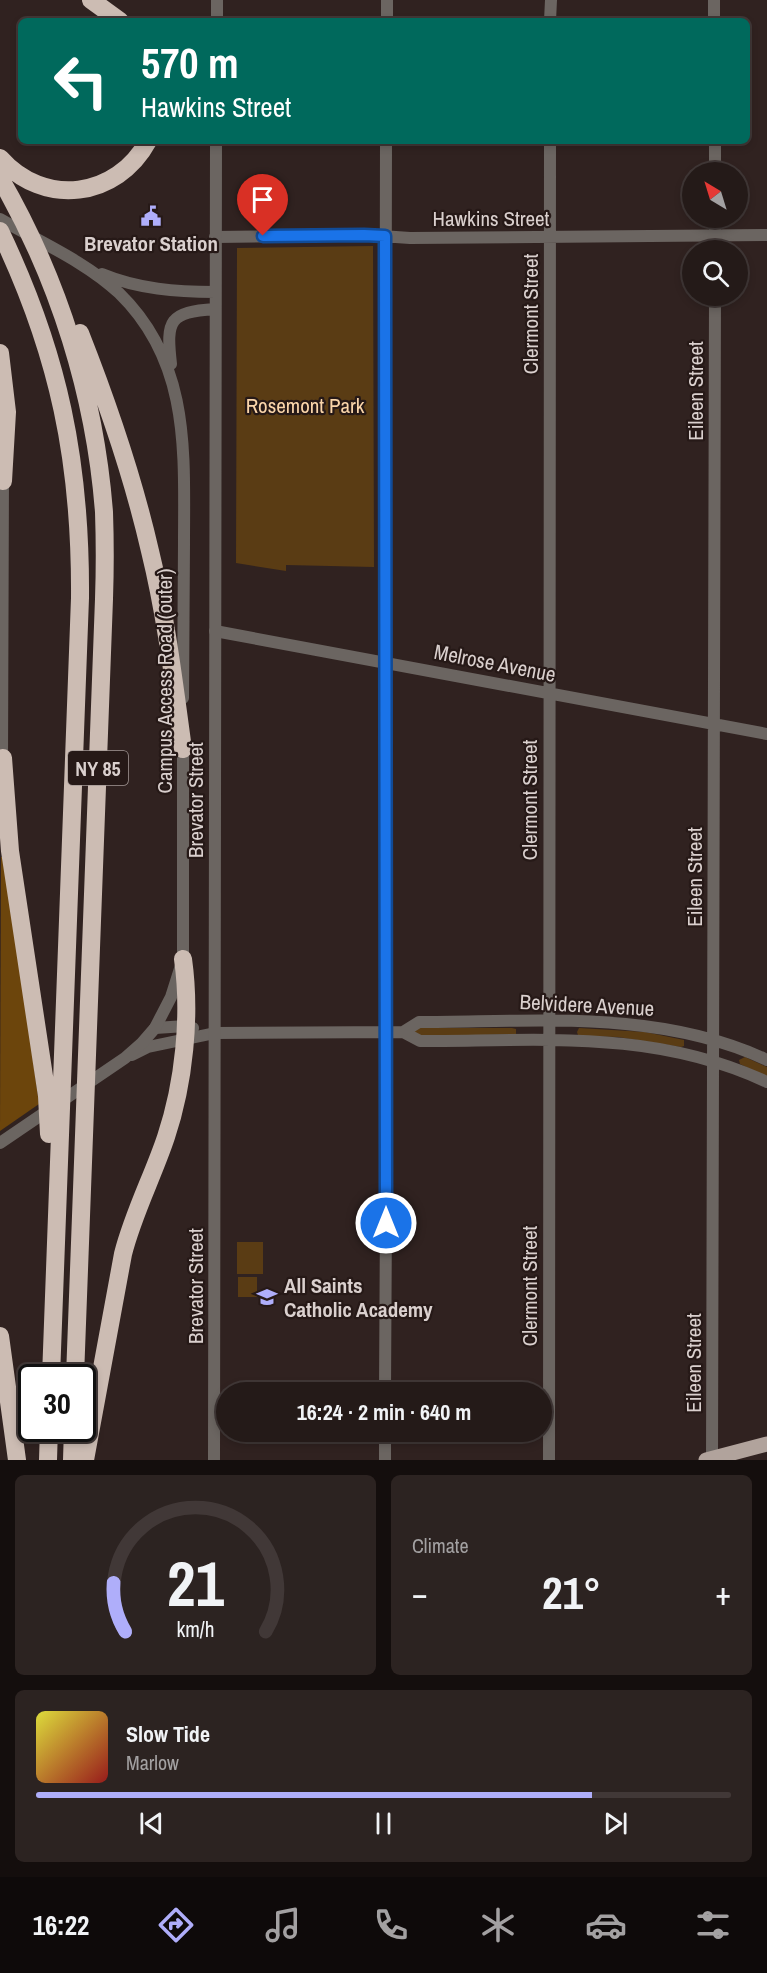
<!DOCTYPE html>
<meta charset="utf-8">
<style>
:root{--surface:#241a18;--page:#2c2321;--text:#f1f3f6;--muted:#a3a1a2;--line:#413837;--accent:#afaefa}
body{margin:0;font-family:"Archivo Narrow",sans-serif;background:var(--page);color:var(--text);height:100vh;display:flex;flex-direction:column;font-size:22px;white-space:nowrap}
*{box-sizing:border-box;margin:0}
p{font-size:20px;color:var(--muted)}
.icon{flex:none;width:33px;height:33px;fill:none;stroke:currentColor;stroke-width:2;stroke-linecap:round;stroke-linejoin:round}
.map{position:relative;height:1460px;overflow:hidden}
.details{display:flex;flex-direction:column;gap:15px;padding:15px;background:#140e0d;flex:1}
.details>*{flex:none}
.guide{position:absolute;left:18px;top:18px;width:732px;height:126px;border-radius:9px;box-shadow:0 3px 9px #0003,0 0 0 2px var(--line);background:#00695c;color:#fff;overflow:hidden}
.needle{width:39px;rotate:322deg}
.buttons{position:absolute;left:682px;top:162px;display:grid;gap:12px}
.buttons a{display:grid;place-items:center;width:66px;height:66px;border-radius:50%;background:var(--surface);box-shadow:0 3px 9px #0003,0 0 0 2px var(--line);font-size:30px}
.speed{position:absolute;left:18px;top:1364px;display:flex;gap:12px;font-size:30px;font-weight:700;text-align:center}
.speed>*{display:grid;place-content:center;width:78px;height:78px;border-radius:50%;background:var(--surface);box-shadow:0 3px 9px #0003,0 0 0 2px var(--line);line-height:1}
.speed .limit{border:3px solid #111;border-radius:9px;background:#fff;color:#111}
.pin{position:absolute;display:grid;place-items:center;width:51px;height:51px;color:#fff;margin:-62px -26px;border-radius:50% 50% 50% 0;rotate:-45deg;box-shadow:0 0 6px #0007}
.pin .icon{rotate:45deg}
.me{position:absolute;width:66px;margin:-33px;rotate:0deg;stroke-linejoin:round;filter:drop-shadow(0 0 4px #0008)}
.turn{display:flex;align-items:center;gap:21px;height:126px;padding:0 24px;font-size:27px}
.turn .icon{width:78px;height:78px;stroke-width:2.5}
.turn b{display:block;font-size:42px;line-height:51px}
.big{font-size:45px;font-weight:800;line-height:1.1}
.details .widget{flex:1;display:flex;flex-direction:column;justify-content:center;gap:9px;min-width:0;padding:0 21px;border-radius:9px;background:var(--page)}
.details .dial{align-items:center;gap:0}
.dial svg{height:156px;overflow:visible;fill:none;stroke:var(--line);stroke-width:7;stroke-linecap:round;text-anchor:middle}
.dial text{fill:var(--text);stroke:none}
.song{display:flex;align-items:center;gap:18px}
.cover{width:72px;height:72px;border-radius:9px;background:linear-gradient(135deg,hsl(60 70% 55%),hsl(0 70% 35%))}
.played{height:6px;border-radius:3px;background:linear-gradient(90deg,var(--accent) 80%,var(--line) 80%)}
.keys{display:flex;justify-content:space-around;direction:ltr}
.heat{display:flex;justify-content:space-between;align-items:center;font-size:33px;direction:ltr}
.details .tiles{flex:1;display:grid;gap:15px;grid-template-columns:1fr 1fr}
.widget:last-child{grid-column:span 2}
.trip{position:absolute;left:216px;top:1382px;width:336px;height:60px;border-radius:30px;background:var(--surface);box-shadow:0 3px 9px #0003,0 0 0 2px var(--line);font-weight:800;line-height:60px;text-align:center}
.tab-bar{display:flex;height:96px;justify-content:space-around;align-items:center;background:#0e0a0a;color:var(--muted)}
.tab-bar .icon{width:42px;height:42px}
.tab-bar .on{color:var(--accent)}
.tab-bar b{font-size:27px;color:var(--text)}
.map>svg:first-child{display:block}
</style>
<div class="map">
<svg width="767" height="1460" viewBox="0 0 767 1460">
<rect width="100%" height="100%" fill="#302220"/>
<path fill="#5a3c14" d="M373 246 374 567 286 565V571L236 563 237 248Z
M416 1028H512L516 1029V1034L416 1037 413 1030Z
M579 1028 645 1032 684 1040V1046L681 1047 618 1037 582 1036 578 1035 577 1032Z
M745 1057 767 1067V1077L740 1064 739 1060Z
M237 1242H263V1274H237Z
M238 1277H257V1297H238Z"/>
<path fill="#6c450c" d="M1 857H5L39 1104 0 1131Z"/>
<g fill="none" stroke-linecap="round" stroke-linejoin="round">
<path stroke="#6b6561" stroke-width="12" d="M387 0V21
M714 0V21
M550 21 551 0
M715 141V172
M715 218V250
M215 237 367 235 410 238 767 235
M215 631 767 734
M155 1028 186 1026 193 1028
M403 1032 419 1022C535 1022 659 1009 767 1060
M132 1055 148 1047 215 1033 403 1032 420 1041C540 1041 654 1029 767 1082
M385 1392 387 1033 385 662 386 141
M712 1459 715 296
M385 1460V1431
M549 1460 550 141"/>
<path stroke="#6b6561" stroke-width="12" d="M217 21V0
M0 219C40 242 86 262 119 293 191 363 184 453 184 544 184 595 183 647 183 698
M102 274C138 289 177 292 215 292
M171 364C166 320 169 312 215 309
M2 764 3 475
M0 1143 125 1058 142 1043 155 1028 171 997 183 959V743
M214 1460 216 141"/>
<path stroke="#b1a39c" stroke-width="15" d="M706 1460 767 1444"/>
<path stroke="#ccbcb3" stroke-width="18" d="M91 0 120 21
M0 158C44 208 117 198 148 141
M0 178C59 280 95 395 104 512 105 541 105 570 104 599L75 1377
M0 231C59 354 81 462 80 598L51 1377
M80 333C108 404 133 477 150 551 166 616 174 683 183 749
M0 353 7 412 3 481
M3 758 10 851 47 1096 49 1134
M0 1336 17 1460
M48 1460 49 1428
M72 1460 73 1428
M85 1460 123 1254C133 1214 153 1176 166 1137 184 1083 191 1016 183 959"/>
</g>
<g fill="none" stroke-linecap="round" stroke-linejoin="round">
<g stroke="#114b97" stroke-width="15">
<path id="route" d="M263 236 364 235 385 236 386 1223"/>
</g>
<use href="#route" stroke="#1a73e8" stroke-width="10"/>
</g>
<defs>
<g id="civic-bare" transform="scale(1.62)"><path d="M-.6-6.5H3V-4.5H.6V-3L4-1V1h2V6H-6V1h2V-1L-.6-3ZM-1.2 2.5V6h2.4V2.5Z" fill="#afaefa" stroke="#261917" stroke-width="2.5" paint-order="stroke"/></g>
<g id="school-bare" transform="scale(1.62)"><path d="M0-5L7-2L0 1L-7-2ZM-4 1L0 2.5L4 1V4Q0 6-4 4Z" fill="#afaefa" stroke="#261917" stroke-width="2.5" paint-order="stroke"/></g>
</defs>
<g fill-rule="evenodd">
<use href="#civic-bare" x="151" y="216"/>
<use href="#school-bare" x="267" y="1297"/>
</g>
<g text-anchor="middle" dominant-baseline="central" stroke-width="4.5" stroke-linejoin="round" paint-order="stroke">
<rect fill="#261917" stroke="#a49997" stroke-width="1.5" x="68" y="751" width="60" height="34" rx="4.5"/>
<g font-size="20" font-weight="bold" fill="#dad0ce">
<text x="98" y="768">NY 85</text>
</g>
<g font-size="21" fill="#dad0ce" stroke="#261917">
<text x="491" y="218">Hawkins Street</text>
<text transform="translate(530 314) rotate(-90)">Clermont Street</text>
<text transform="translate(695 391) rotate(-90)">Eileen Street</text>
<text transform="translate(495 663) rotate(11)">Melrose Avenue</text>
<text transform="translate(164 681) rotate(-90)">Campus Access Road (outer)</text>
<text transform="translate(195 800) rotate(-90)">Brevator Street</text>
<text transform="translate(529 800) rotate(-90)">Clermont Street</text>
<text transform="translate(694 877) rotate(-90)">Eileen Street</text>
<text transform="translate(587 1005) rotate(3)">Belvidere Avenue</text>
<text transform="translate(195 1286) rotate(-90)">Brevator Street</text>
<text transform="translate(529 1286) rotate(-90)">Clermont Street</text>
<text transform="translate(693 1363) rotate(-90)">Eileen Street</text>
</g>
<g font-size="21" font-weight="bold" fill="#dad0ce" stroke="#261917">
<text x="151" y="243">Brevator Station</text>
<text x="284" y="1285" text-anchor="start">All Saints<tspan x="284" dy="24">Catholic Academy</tspan></text>
</g>
<g font-size="21" fill="#fad5aa" stroke="#261917">
<text x="305" y="405">Rosemont Park</text>
</g>
</g>
</svg>
<div class="buttons">
<a><svg class="needle" viewBox="-14 -14 28 28"><path d="M0-13l5 13h-10z" fill="#e53935"/><path d="M0 13l5-13h-10z" fill="#a3a1a2"/></svg></a>
<a><svg class="icon" aria-label="search" viewBox="0 0 24 24"><circle cx="10" cy="10" r="6"/><path d="M15 15l6 6"/></svg></a>
</div>
<div class="speed"><div class="limit">30</div></div>
<div class="pin" style="left:263px;top:236px;background:#d93025"><svg class="icon" aria-label="arrive" viewBox="0 0 24 24"><path d="M6 21V4h12l-3 4 3 4H6"/></svg></div>
<svg class="me" style="left:386px;top:1223px" viewBox="-20 -20 40 40"><circle r="17" fill="#1a73e8" stroke="#fff" stroke-width="3"/><path d="M0-11L8 9 0 5-8 9z" fill="#fff"/></svg>
<div class="trip">16:24 · 2 min · 640 m</div>
<div class="guide">
<div class="turn"><svg class="icon" aria-label="left" viewBox="0 0 24 24"><path d="M17 20v-9H6M10 6l-5 5 5 5"/></svg><div><b>570 m</b>Hawkins Street</div></div>
</div>
</div>
<section class="details">
<div class="tiles">
<div class="widget dial"><svg viewBox="0 0 100 80">
<path d="M14 69A42 42 0 1 1 86 69"/>
<path d="M14 69A42 42 0 0 1 8 44" stroke="#afaefa"/>
<text x="50" y="56" font-size="32" font-weight="700">21</text>
<text x="50" y="72" font-size="11">km/h</text>
</svg></div>
<div class="widget"><p>Climate</p>
<div class="heat"><a>−</a><b class="big">21°</b><a>+</a></div>
</div>
<div class="widget">
<div class="song"><i class="cover"></i><div><b>Slow Tide</b><p>Marlow</p></div></div>
<div class="played"></div>
<div class="keys"><svg class="icon" aria-label="previous" viewBox="0 0 24 24"><path d="M18 5L8 12l10 7zM5 5v14"/></svg><svg class="icon" aria-label="pause" viewBox="0 0 24 24"><path d="M8 5v14M16 5v14"/></svg><svg class="icon" aria-label="next" viewBox="0 0 24 24"><path d="M6 5l10 7-10 7zM19 5v14"/></svg></div>
</div>
</div>
</section>
<nav class="tab-bar">
<b>16:22</b>
<svg class="icon on" aria-label="directions" viewBox="0 0 24 24"><path d="M12 3l9 9-9 9-9-9zM9 14v-3h6M13 9l2 2-2 2"/></svg>
<svg class="icon" aria-label="music" viewBox="0 0 24 24"><path d="M9 18V5l10-2v13"/><circle cx="6" cy="18" r="3"/><circle cx="16" cy="16" r="3"/></svg>
<svg class="icon" aria-label="phone" viewBox="0 0 24 24"><path d="M5 4h4l2 5-3 2q2 4 5 5l2-3 5 2v4C11 20 4 13 5 4z"/></svg>
<svg class="icon" aria-label="climate" viewBox="0 0 24 24"><path d="M12 3v18M4 7l16 10M4 17L20 7"/></svg>
<svg class="icon" aria-label="car" viewBox="0 0 24 24"><path d="M5 17H2v-5l4-1 3-4h7l3 4 3 1v5h-3M9 17h6M6 11h13"/><circle cx="7" cy="17" r="2"/><circle cx="17" cy="17" r="2"/></svg>
<svg class="icon" aria-label="filters" viewBox="0 0 24 24"><path d="M4 7h16M4 17h16"/><circle cx="9" cy="7" r="2"/><circle cx="15" cy="17" r="2"/></svg>
</nav>
